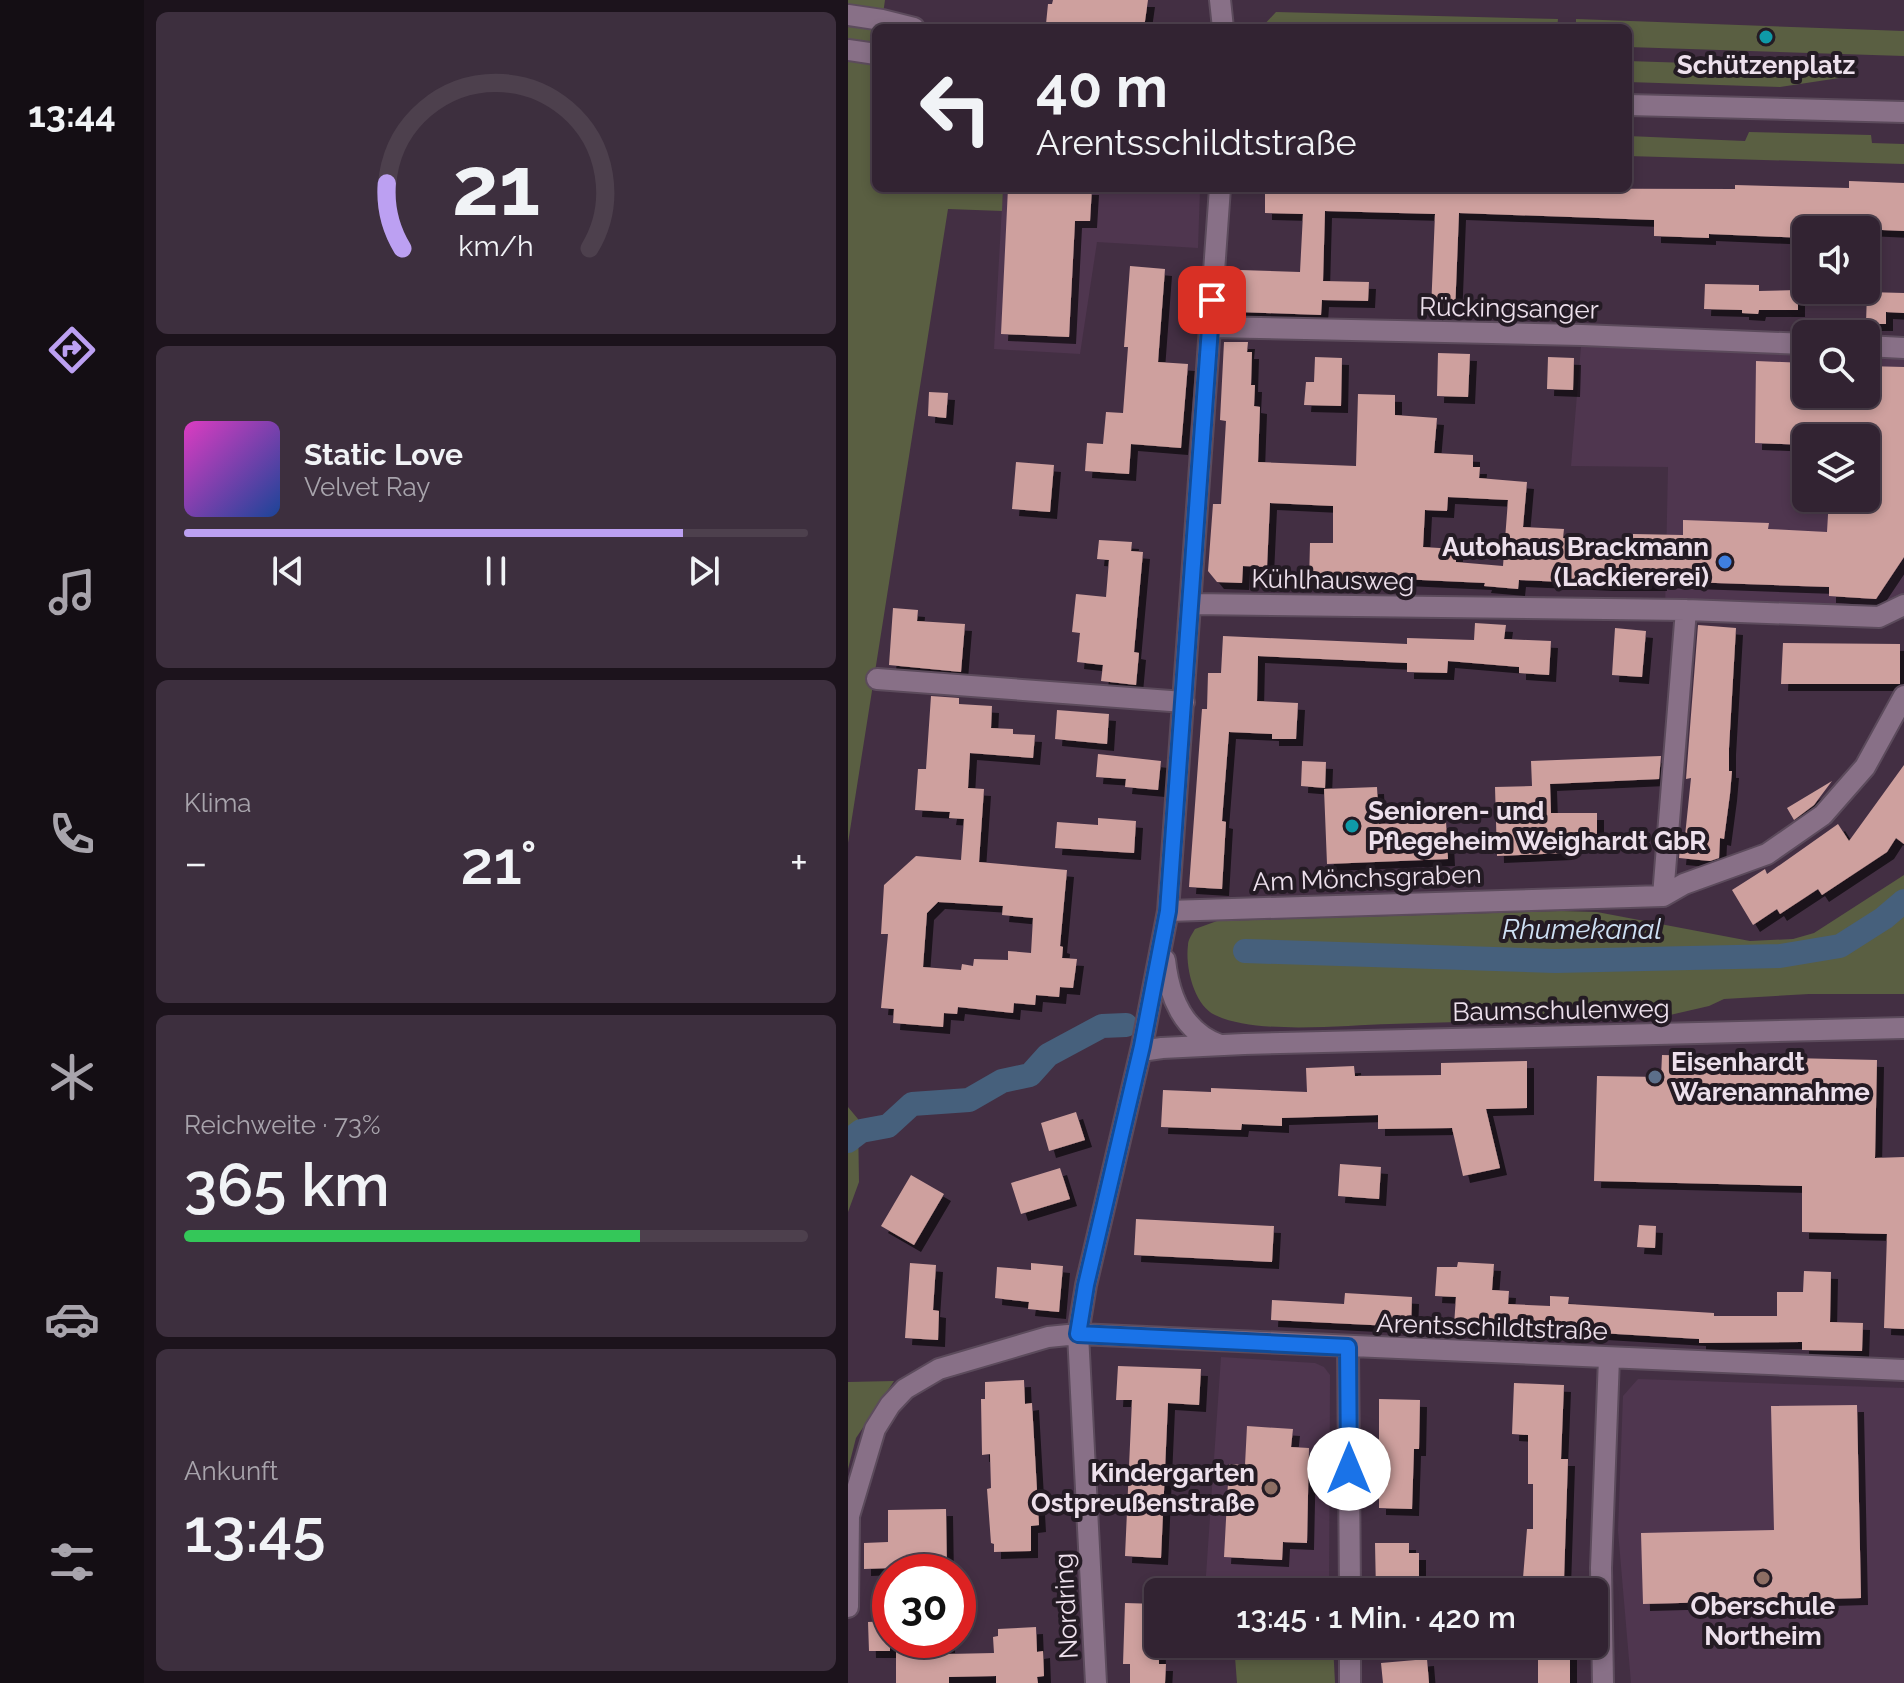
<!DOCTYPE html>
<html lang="de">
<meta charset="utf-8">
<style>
:root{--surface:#322332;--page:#3d2f3e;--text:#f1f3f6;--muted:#a8a4ac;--line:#4d404d;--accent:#bca0f2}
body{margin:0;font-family:Raleway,sans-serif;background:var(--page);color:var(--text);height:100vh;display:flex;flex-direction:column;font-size:30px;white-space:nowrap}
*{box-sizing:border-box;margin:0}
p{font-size:26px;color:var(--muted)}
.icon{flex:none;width:44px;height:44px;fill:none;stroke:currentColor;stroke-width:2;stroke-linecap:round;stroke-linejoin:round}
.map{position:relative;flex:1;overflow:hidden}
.panel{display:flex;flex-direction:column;gap:12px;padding:12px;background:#1c131c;width:704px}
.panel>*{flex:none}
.top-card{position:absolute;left:24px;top:24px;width:760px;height:168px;border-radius:12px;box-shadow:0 4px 12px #0003,0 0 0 2px var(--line);background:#322332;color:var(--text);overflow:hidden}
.tools{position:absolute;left:944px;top:216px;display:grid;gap:16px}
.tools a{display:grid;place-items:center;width:88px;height:88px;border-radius:12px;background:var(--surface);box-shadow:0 4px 12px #0003,0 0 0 2px var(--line);font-size:40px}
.speed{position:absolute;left:24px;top:1554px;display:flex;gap:16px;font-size:40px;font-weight:700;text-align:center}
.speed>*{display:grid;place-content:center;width:104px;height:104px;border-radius:50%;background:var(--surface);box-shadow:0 4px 12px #0003,0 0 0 2px var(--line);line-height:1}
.speed .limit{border:12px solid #d22;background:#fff;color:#111}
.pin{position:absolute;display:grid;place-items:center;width:68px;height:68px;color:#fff;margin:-34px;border-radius:16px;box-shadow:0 4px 12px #0006}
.me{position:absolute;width:88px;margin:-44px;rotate:0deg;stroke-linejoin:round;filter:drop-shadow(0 0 6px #0008)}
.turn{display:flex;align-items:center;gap:28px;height:168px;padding:0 32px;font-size:36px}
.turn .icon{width:104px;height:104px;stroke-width:2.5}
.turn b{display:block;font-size:56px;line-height:68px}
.big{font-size:60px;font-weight:600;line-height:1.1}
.panel .tile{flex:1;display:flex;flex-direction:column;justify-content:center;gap:12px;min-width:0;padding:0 28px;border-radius:12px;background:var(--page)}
.panel .dial{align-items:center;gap:0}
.dial svg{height:208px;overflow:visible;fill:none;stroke:var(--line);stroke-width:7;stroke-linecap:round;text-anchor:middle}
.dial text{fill:var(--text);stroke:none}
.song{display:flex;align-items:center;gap:24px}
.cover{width:96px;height:96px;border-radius:12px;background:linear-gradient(135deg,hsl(310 70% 55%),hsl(220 70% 35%))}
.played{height:8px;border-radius:4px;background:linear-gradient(90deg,var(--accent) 80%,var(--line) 80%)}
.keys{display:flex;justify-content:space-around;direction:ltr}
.heat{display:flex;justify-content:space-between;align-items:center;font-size:44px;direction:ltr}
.charge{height:12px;border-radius:6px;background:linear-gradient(90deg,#34c759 73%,var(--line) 0)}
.trip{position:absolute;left:296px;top:1578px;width:464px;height:80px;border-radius:12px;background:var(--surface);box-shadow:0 4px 12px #0003,0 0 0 2px var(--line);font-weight:600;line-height:80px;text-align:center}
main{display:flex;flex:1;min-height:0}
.tab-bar{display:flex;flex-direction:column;width:144px;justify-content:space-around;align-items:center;background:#140e14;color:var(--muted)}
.tab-bar .icon{width:56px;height:56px}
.tab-bar .current{color:var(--accent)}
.tab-bar b{font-size:36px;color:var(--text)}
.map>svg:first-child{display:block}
</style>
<main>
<nav class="tab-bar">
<b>13:44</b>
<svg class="icon current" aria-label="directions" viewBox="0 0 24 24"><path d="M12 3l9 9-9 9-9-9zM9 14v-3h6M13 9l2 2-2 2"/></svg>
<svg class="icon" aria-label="music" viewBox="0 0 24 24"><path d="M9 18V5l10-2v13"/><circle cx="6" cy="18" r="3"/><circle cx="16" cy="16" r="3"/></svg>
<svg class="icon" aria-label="phone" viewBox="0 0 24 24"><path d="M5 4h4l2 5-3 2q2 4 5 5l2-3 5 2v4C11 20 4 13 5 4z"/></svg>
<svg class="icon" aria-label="climate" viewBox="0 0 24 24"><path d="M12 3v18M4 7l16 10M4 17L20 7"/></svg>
<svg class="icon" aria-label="car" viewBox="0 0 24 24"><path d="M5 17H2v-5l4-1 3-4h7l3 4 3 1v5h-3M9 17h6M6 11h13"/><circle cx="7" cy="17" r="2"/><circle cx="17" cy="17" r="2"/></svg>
<svg class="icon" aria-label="filters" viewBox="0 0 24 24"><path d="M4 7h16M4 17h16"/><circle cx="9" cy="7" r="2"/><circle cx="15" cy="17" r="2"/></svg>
</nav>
<section class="panel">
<div class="tile dial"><svg viewBox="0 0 100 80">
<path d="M14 69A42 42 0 1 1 86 69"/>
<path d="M14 69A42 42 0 0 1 8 44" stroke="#bca0f2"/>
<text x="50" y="56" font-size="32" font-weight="700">21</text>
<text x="50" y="72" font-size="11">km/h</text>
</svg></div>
<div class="tile">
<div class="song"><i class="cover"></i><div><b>Static Love</b><p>Velvet Ray</p></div></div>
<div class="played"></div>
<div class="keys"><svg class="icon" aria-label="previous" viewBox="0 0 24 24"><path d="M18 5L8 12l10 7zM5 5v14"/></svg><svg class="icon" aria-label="pause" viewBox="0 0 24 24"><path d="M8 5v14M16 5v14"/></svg><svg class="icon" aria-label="next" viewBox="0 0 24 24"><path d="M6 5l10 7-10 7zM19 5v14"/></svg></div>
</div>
<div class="tile"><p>Klima</p>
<div class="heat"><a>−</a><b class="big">21°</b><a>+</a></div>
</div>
<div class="tile"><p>Reichweite · 73%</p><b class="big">365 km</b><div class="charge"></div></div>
<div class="tile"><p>Ankunft</p><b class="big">13:45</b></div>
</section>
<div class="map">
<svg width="1056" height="1683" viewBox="0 0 1056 1683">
<defs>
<filter id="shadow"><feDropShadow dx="7" dy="7" stdDeviation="0" flood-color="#0009"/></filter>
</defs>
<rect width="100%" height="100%" fill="#432f43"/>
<path fill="#4f364f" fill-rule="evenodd" d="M155 188H352L350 248 249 242 232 354 146 349Z
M734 335 958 344V394H1018V346L1056 348V605L1031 617 817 611 820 467 723 466ZM958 438H1018V498H958Z
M373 1357 467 1363 476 1367 482 1375 481 1592 357 1590Z
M790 1379 1056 1388V1683H783L770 1531 775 1396Z"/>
<path fill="#5a5f42" d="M0 0H37L33 28H28L26 84 28 188H155L154 211 100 209 0 843Z
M428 12 710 19 709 28H413Z
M728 19 1056 31V56L780 47V28H728Z
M780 61 998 68V77L932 87 780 82Z
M901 132 1023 135 1024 143 1056 144V164L780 156V136L897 141Z
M1056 875V994H961L876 999 861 1006 822 1015C729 1018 636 1021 542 1024 497 1025 407 1035 367 1015 346 1005 337 967 340 945 340 940 344 934 347 929L369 921 712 911 749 912 902 941 945 939 966 933Z
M0 1107 10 1119 11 1182 0 1212Z
M46 1381 8 1438 0 1469V1382Z
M386 1644H485L487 1683H389Z"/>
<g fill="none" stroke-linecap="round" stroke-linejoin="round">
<path stroke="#46607c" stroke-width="24" d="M397 951 707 961 932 956 992 946 1036 918 1056 901
M0 1141 13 1131 40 1126 64 1104 121 1100 154 1081 182 1075 200 1055 254 1026 278 1025"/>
</g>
<path fill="#cea09e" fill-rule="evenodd" filter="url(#shadow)" d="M205 0H300L296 28 235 23 234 28 198 24 200 4H204Z
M1001 181 1056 183V231L970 227V230H958V238L861 234V238L806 236V220L611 213 607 312 583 310 587 214 477 211 475 281 521 282 520 301 474 300 473 315 390 312 392 270 452 272 455 214 417 213V188L887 189V185L1001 188Z
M160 188H244L242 221H227L221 337 153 334Z
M282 266 317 269 310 362 340 364 333 448 283 444 281 474 237 471 239 443 255 444 258 412 275 413 280 347H276Z
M857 284 911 285V291L950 290V310H911L910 314 894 313V310L856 309Z
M1019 292 1056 293V313L1038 312V324H1018Z
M376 342H400L399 352H404L403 385H407L406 406 412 407 410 462 508 466 510 394 547 395V415L589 418 586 453 625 455V467H632L631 478 679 482 675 527 716 529 715 538 785 543V534L835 535V520L921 523 920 529 979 532 981 498H1018V438H958V445L907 443 908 361 958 363V394H1018V366L1056 367V557L1028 599 981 596V587L812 581V584H759L671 580 670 589 636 586 637 583 552 579V584L490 581V584L461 583 462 543H485V506L422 503 419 567 395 566 394 583 369 582 360 571 365 504H373L378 421 372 420ZM600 497 660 500 655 566 608 562V549L575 547 577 510 599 511Z
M590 353 622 354 620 397 589 396Z
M467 357 494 358 493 406 456 405 458 382H466Z
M700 357 726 358 725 390 699 389Z
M81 392 100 393 98 418 80 416Z
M168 462 206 465 202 512 164 509Z
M251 540 284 542 283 551 295 552 286 652 291 653 288 685 253 681 255 665 229 662 232 633 224 632 228 594 258 597 261 560 249 559Z
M45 608 70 610 69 621 117 624 113 672 41 665Z
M627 623 658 625 656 639 703 641 701 675 671 673V667L600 661 599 673 559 672V663L410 656 409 701 450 703 448 739H424V734L381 732 374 821 378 822 374 889 341 887 354 709H359L360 673H373L375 636 559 644V638L626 640Z
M850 625 888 628 881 748V771H884L882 794 876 839 872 838 871 858 862 861 831 858 833 836H837L843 778 838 779Z
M767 628 798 631 794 677 764 675Z
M935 643 1052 644V684H933Z
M83 696 111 698V704L144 706 143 728 165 729V734L187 735 185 758 122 753 120 788 136 789 131 862 219 870 212 946 215 947 214 958 229 959 225 988 212 987 211 997 188 995 187 1005 166 1003 165 1013 110 1007 109 1014 96 1013 95 1027 45 1023 46 1009 33 1008 40 934H33L36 885 68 856 113 860 116 819 101 818 102 812 67 810 70 769H78ZM90 902 155 906 154 915 185 918 183 953 160 951V960L126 959 125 966 114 964 113 970 75 967 79 913Z
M209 710 261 714 259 744 207 739Z
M250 754 313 761 310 790 277 787 278 779 248 777Z
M813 756 811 779 702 784 703 813H749V835L716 836 717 853 649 856 647 787 684 786 683 761Z
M454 761 478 762 477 788 453 786Z
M1056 765V844L1048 838 1039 852 974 895 970 889 932 914 929 909 905 925 884 890 917 869 919 874 990 824 1001 841Z
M984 781 966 805 946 820 939 808Z
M529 787 531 824 598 821 600 859 479 864 476 789Z
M250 818 288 821 286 853 207 848 209 822 250 825Z
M814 1055 1029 1060 1027 1158 1056 1157V1329L1036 1328 1039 1234 954 1232V1186L746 1181 749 1076 813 1077Z
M679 1061V1108L638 1109 652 1168 615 1176 604 1128 530 1129V1115L434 1118V1126L394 1124 393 1130 313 1127 315 1090 363 1092V1088L459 1092 458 1068 506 1066 507 1076 593 1075V1063Z
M228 1112 237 1140 201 1151 193 1123Z
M492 1164 533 1167 531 1199 490 1196Z
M212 1168 222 1199 173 1214 163 1183Z
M63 1175 96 1194 66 1245 33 1226Z
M288 1219 426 1226 424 1262 286 1255Z
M791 1225 808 1226 807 1248 789 1247Z
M610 1262 646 1264 644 1290 661 1291 660 1304 702 1306V1296L721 1297 720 1304 866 1313V1316H929V1292H955L956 1271 983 1272 982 1322 1015 1323 1014 1351 954 1350V1342L851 1343V1339L719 1331V1334L687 1332V1329L606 1325 608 1297 587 1296 589 1267H609Z
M62 1263 88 1265 85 1310 91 1311 90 1340 57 1338Z
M183 1263 215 1266 211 1312 180 1309 181 1302 147 1298 149 1267 183 1270Z
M497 1293 564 1297 563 1327 423 1320 424 1300 496 1304Z
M270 1366 353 1369 351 1405 320 1403 313 1558 277 1556 284 1400H268Z
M176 1380 177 1404 184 1403 191 1525 183 1526V1551L146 1552V1544L143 1543 139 1489 143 1488 142 1454 134 1455 133 1399H137V1382Z
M666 1383 716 1385 713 1459H720L716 1580 675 1578 679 1529H685V1484H680V1435L664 1434Z
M531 1399 572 1400 571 1449H566L564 1509 531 1508Z
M1009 1405 1013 1598 795 1604 793 1533 926 1530 923 1406Z
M399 1426 445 1429 443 1447 461 1448 459 1543 435 1542 434 1560 376 1557 381 1464 397 1465Z
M98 1509 99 1572H43V1568L16 1569V1543L40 1542V1510Z
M527 1543H561V1553H571V1579H565V1592H528Z
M277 1603 310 1604 311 1664H318L317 1683H282V1664H275Z
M42 1621V1651H21L20 1622Z
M188 1627 189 1652 195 1651 196 1676 189 1677 190 1683H148V1676L101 1677V1683H48V1640H100V1654L146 1653 145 1637 150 1636V1629Z
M690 1644H722V1683H690Z
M579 1659 581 1683H535L533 1663Z"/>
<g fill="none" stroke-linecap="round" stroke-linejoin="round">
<g stroke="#5c4b5c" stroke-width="24">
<path id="minor" d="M372 0 375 28
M0 15 34 20 66 28
M0 50 28 54
M780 105 1056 112
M363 327 734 335 958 344
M1018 346 1056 348
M342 604 838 610 1031 617 1056 605
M29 679 336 702
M815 896 838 610
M320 911 815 896 836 884 919 854 975 815 1017 767 1056 696
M317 960C321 996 335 1032 372 1045
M293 1051 314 1048 396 1044 1056 1028
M500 1347 502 1592
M0 1607 1 1516 27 1429 42 1405 57 1389 91 1369 200 1337 230 1334 1056 1370
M502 1644V1683
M248 1683 230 1334 238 1285 294 1046 320 911 372 188
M755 1683 753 1568 761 1358"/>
</g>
<use href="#minor" stroke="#887087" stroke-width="20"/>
</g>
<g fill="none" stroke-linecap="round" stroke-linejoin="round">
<g stroke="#114b97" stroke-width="20">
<path id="route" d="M364 300 320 911 294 1046 238 1285 230 1334 500 1347 501 1469"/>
</g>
<use href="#route" stroke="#1a73e8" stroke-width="14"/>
</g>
<g fill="#0f9aa8" stroke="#241b24" stroke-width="3">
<circle cx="918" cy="37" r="8"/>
<circle cx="504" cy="826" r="8"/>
</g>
<circle fill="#3f7fe0" stroke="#241b24" stroke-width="3" cx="877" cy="562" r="8"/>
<circle fill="#5c6f8a" stroke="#241b24" stroke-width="3" cx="807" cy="1077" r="8"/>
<g fill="#8d6e63" stroke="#241b24" stroke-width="3">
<circle cx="423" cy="1488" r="8"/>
<circle cx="915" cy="1578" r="8"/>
</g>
<g text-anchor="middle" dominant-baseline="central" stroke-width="8" stroke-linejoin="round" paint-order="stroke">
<g font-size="26" font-weight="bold" fill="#ede0ec" stroke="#241b24">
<text x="918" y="65">Schützenplatz</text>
<text x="861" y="547" text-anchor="end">Autohaus Brackmann<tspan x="861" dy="30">(Lackiererei)</tspan></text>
<text x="520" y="811" text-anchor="start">Senioren- und<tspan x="520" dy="30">Pflegeheim Weighardt GbR</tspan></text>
<text x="823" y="1062" text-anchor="start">Eisenhardt<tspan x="823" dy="30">Warenannahme</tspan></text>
<text x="407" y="1473" text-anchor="end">Kindergarten<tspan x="407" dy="30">Ostpreußenstraße</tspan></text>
<text x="915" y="1606">Oberschule<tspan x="915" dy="30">Northeim</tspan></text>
</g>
<g font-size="26" fill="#ede0ec" stroke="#241b24">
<text transform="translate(661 308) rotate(1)">Rückingsanger</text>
<text transform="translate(485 580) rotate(1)">Kühlhausweg</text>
<text transform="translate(519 878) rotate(-2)">Am Mönchsgraben</text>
<text transform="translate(713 1010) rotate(-1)">Baumschulenweg</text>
<text transform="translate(644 1327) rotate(2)">Arentsschildtstraße</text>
<text transform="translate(218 1606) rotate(-93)">Nordring</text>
</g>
<g font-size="28" font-style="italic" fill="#cfe1f5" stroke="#241b24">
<text x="734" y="929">Rhumekanal</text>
</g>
</g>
</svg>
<div class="tools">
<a><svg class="icon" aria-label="sound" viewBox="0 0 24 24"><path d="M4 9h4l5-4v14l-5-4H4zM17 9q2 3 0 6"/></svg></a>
<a><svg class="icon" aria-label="search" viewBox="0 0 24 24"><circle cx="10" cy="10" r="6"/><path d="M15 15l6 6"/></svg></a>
<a><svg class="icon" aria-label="layers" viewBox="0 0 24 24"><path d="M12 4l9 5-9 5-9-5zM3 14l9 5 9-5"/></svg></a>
</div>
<div class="speed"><div class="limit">30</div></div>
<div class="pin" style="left:364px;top:300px;background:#d93025"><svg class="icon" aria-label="arrive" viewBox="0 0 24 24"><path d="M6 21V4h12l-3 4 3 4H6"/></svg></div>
<svg class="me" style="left:501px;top:1469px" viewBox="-20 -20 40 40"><circle r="19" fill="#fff"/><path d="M0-13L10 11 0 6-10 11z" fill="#1a73e8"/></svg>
<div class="trip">13:45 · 1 Min. · 420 m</div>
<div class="top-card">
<div class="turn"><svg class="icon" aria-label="left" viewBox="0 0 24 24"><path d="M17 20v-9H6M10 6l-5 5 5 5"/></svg><div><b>40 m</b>Arentsschildtstraße</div></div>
</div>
</div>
</main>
